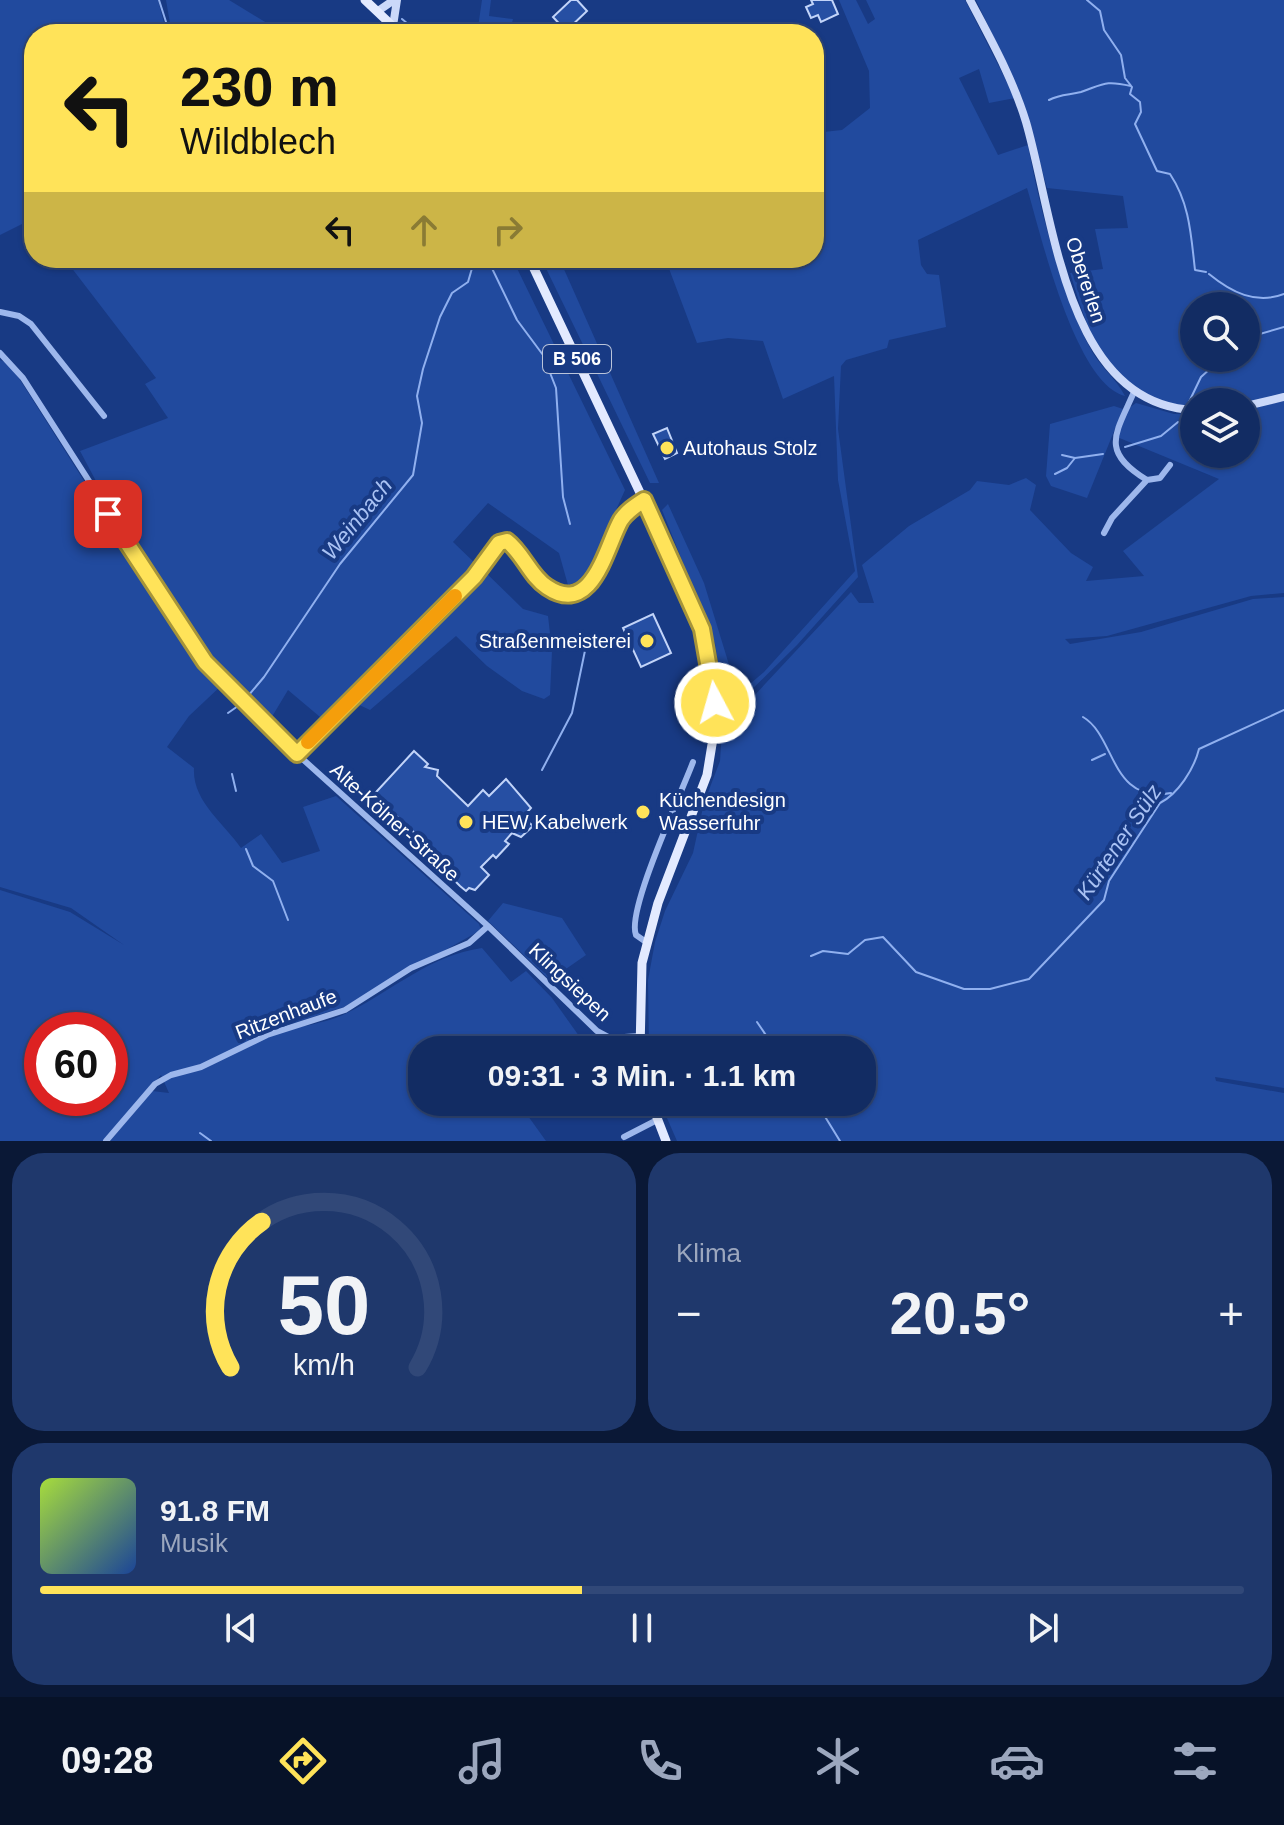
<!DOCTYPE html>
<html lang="de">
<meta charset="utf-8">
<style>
:root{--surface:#122c63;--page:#1f386c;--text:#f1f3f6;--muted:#9ca7be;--line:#314878;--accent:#ffe359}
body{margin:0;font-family:Helvetica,sans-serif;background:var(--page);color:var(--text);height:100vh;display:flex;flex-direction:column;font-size:30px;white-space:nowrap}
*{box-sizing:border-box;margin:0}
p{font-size:26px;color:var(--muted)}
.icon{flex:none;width:44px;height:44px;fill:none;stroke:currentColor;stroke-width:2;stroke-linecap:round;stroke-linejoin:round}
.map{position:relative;height:1141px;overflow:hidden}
.details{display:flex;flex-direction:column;gap:12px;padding:12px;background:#0a1836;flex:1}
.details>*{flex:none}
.guide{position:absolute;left:24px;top:24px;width:800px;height:244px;border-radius:32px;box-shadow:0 2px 6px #0004,0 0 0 2px var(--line);background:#ffe359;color:#111;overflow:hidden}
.tools{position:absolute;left:1180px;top:292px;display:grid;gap:16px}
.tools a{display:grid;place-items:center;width:80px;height:80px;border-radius:50%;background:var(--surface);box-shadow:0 2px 6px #0004,0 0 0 2px var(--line);font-size:40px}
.speed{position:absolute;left:24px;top:1012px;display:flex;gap:16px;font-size:40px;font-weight:700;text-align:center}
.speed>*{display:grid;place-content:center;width:104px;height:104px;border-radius:50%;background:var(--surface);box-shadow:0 2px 6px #0004,0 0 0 2px var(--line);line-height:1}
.speed .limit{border:12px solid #d22;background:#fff;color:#111}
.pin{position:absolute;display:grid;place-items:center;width:68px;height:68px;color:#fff;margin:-34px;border-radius:16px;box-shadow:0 4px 12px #0006}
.me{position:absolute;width:88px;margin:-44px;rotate:354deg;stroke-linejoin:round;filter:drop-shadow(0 0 6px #0008)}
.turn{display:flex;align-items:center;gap:28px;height:168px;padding:0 24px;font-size:36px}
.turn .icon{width:104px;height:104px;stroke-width:2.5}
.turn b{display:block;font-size:56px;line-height:68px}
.lanes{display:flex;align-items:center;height:76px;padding:0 24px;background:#0003;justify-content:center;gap:40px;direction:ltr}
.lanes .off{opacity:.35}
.big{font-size:60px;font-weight:800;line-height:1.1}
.details .widget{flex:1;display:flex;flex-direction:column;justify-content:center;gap:12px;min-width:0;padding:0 28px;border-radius:32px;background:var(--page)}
.details .dial{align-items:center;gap:0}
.dial svg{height:208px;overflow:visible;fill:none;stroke:var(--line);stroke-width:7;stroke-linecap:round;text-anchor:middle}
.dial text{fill:var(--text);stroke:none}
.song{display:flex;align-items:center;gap:24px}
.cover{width:96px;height:96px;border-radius:12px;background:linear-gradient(135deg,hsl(80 70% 55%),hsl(220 70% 35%))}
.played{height:8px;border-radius:4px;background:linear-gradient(90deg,var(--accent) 45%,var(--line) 45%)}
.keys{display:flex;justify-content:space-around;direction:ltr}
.heat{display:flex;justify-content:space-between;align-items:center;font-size:44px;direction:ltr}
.details .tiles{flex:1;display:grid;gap:12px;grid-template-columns:1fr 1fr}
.widget:last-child{grid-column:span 2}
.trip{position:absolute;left:408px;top:1036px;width:468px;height:80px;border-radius:32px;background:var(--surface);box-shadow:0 2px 6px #0004,0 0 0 2px var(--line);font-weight:800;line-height:80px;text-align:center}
.tabs{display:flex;height:128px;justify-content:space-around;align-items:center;background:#071228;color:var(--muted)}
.tabs .icon{width:56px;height:56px}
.tabs .selected{color:var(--accent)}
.tabs b{font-size:36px;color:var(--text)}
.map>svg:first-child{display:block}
</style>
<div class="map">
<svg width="1284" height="1141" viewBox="0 0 1284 1141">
<rect width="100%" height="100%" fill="#183a84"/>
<path fill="#214a9e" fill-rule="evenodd" d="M0 0H158L164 23 160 34H34V218L0 235Z
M166 0H229L285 34H168L171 29Z
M482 0H491L489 16 513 19 509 34H477Z
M839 0H856L868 24 875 19 866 0H965L1015 98 989 103 979 69 959 78 998 155 1028 145C1038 202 1062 296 1089 346 1098 365 1116 378 1125 396 1075 383 1041 235 1027 188L918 240 921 265 927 274 939 275 946 327 889 340 887 348 846 360 841 366 838 429 858 577 797 645 727 714 729 716 738 713 851 592 859 603H874L862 565 909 526 970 490 977 481 1009 485 1026 478 1036 485 1030 510 1071 553 1093 567 1086 581 1144 576 1123 551 1219 479 1117 437 1129 408 1136 403 1174 414H1194V454H1246V409L1284 401V593L1251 596 1107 636 1065 639 1070 644 1141 632 1253 599 1284 597V1088L1215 1077 1216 1081 1284 1093V1141H677L660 1102H862V1050H649L648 980 655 942 665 911 693 853 704 803 720 761 724 702 715 643 662 510 668 504 704 583 738 694 764 672 855 571 838 480 834 376 783 399 763 341 728 338 697 343 665 258H814V133L842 130 870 108 869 71Z
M976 0H1284V394L1246 402H1194V408C1181 406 1163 405 1151 400 1100 379 1085 319 1070 273L1103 269 1095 229 1128 228 1123 196 1047 188 1022 98ZM1194 306H1246V358H1194Z
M64 258H512L625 490 585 579 568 585 559 553 488 503 453 542 478 566 326 722 288 690 270 720 209 661 113 513 80 451 168 418 145 384 156 378Z
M541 258H559L659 483H650Z
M0 360 10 364 200 664 223 684 189 716 167 747 194 768C192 801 224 823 241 848L261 834 282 863 320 851 303 807 336 796 479 924 481 930 344 1007 265 1032 241 1023 257 1042C284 1026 319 1027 347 1013 392 991 430 955 482 948L511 982 526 971 552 998 589 1050H422V1102H563L528 1116 546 1141H110L152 1091 169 1093 161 1075 103 1141H0V890L70 912 124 945 71 908 0 887ZM42 1030H110V1098H42Z
M1114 406 1123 409 1087 498 1051 486 1046 476 1050 424Z
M482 569 523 609 548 616 552 651 550 695 544 699 522 691 487 666 456 636 370 710 353 702 463 593Z
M503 903 562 918 586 955 550 980 488 921Z"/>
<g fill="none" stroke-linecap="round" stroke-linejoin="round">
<path stroke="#90b0ef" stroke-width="2" d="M159 0 167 25 164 34
M1087 0 1100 11 1104 30 1121 55 1125 78 1132 87 1130 94 1140 102 1141 112 1135 124 1157 171 1170 174C1190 204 1191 236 1195 270L1206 272
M402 19 420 34
M1049 100C1060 94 1070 95 1081 92 1104 84 1105 80 1131 86
M487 258 517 320 543 355 556 388 563 497 570 524
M1209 274C1231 292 1256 305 1284 294
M1182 333 1194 328
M1246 338 1284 327
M1188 404 1201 377 1222 358
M1125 447 1161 436 1178 422
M1062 455 1075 458 1103 454
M1055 474 1067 468 1075 458
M248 696 264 677 340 564 413 475 422 423 417 396 423 369 440 317 452 293 468 282 475 258
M228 713 238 706
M1083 717C1116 736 1110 804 1171 793
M1092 760 1105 754
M542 770 572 713 587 641
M232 774 236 791
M246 849 253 866 273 881 288 920
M811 956 823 951 848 954 865 940 883 937 916 972 964 989H990L1029 979 1104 900 1109 881 1160 803C1178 794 1194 769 1199 749L1284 710
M757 1022 776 1050
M816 1102 840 1141
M200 1133 211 1141"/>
</g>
<path fill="#264fa3" stroke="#c2d4f9" stroke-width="2" d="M571 0H577L587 11 566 31 553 17Z
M811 0H832L838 14 821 22 818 15 811 18 806 7 813 4Z
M667 428 677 453 665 459 653 434Z
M653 614 671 653 641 667 623 628Z
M414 751 428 764 425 767 438 770 437 776 468 806 483 790 489 796 506 779 531 808 523 817 533 826 521 837 512 833 505 841 509 844 496 858 493 855 481 867 489 875 475 890 469 888 466 891 460 886 415 841 419 837 391 811 384 820 366 803Z"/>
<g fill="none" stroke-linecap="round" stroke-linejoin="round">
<path stroke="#9db7ec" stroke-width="6" d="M0 312 19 316 31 324 104 416
M0 353 23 378 205 662 297 754 488 926 597 1031 610 1038 639 1036
M1134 392C1115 435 1100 451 1147 480L1160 478 1170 465
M1104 533 1112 518 1147 480
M297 754 474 577 499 543 507 541C523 553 530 575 547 587 593 618 606 546 621 520 627 511 635 506 644 500
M646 942 636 935C626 911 682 792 693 762
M624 1137 657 1120
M106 1141 155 1084 171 1075 201 1067 267 1035 345 1010 411 968 469 943 488 926"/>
<path stroke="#cad8f9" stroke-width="8" d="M970 0C991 40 1013 79 1026 122 1054 218 1066 405 1194 410
M378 11 394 0
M393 26 397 0
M1246 406 1284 397"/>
<path stroke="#e3eaff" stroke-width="9" d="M365 0 401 34
M529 258 696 611 713 674 715 726 707 775 658 903 642 963 640 1050
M651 1102 666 1141"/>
</g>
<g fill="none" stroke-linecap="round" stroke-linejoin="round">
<g stroke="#a6943a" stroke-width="20">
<path id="route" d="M108 514 205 662 297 754 474 577 499 543 507 541C523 553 530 576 547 587 593 618 606 546 621 520 627 511 635 506 644 500L702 629 715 703"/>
</g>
<use href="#route" stroke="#ffe359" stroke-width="14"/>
<path stroke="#f59e0b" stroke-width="14" d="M308 742 455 596"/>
</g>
<g fill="#ffe359" stroke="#183a84" stroke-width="3">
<circle cx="667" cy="448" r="8"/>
<circle cx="647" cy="641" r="8"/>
<circle cx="643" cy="812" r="8"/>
<circle cx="466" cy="822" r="8"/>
</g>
<g text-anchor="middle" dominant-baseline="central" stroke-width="8" stroke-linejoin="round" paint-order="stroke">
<rect fill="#183a84" stroke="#bac4da" stroke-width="2" x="543" y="345" width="68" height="28" rx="6"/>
<g font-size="18" font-weight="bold" fill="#fff">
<text x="577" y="359">B 506</text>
</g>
<g font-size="20" fill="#fff" stroke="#183a84">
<text transform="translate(1086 280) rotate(72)">Obererlen</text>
<text transform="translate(395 822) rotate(42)">Alte-Kölner-Straße</text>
<text transform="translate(570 982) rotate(43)">Klingsiepen</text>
<text transform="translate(286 1014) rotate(-21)">Ritzenhaufe</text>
</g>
<g font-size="20" fill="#fff" stroke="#183a84" text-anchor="start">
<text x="683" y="448">Autohaus Stolz</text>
<text x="631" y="641" text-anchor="end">Straßenmeisterei</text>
<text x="659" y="800">Küchendesign<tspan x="659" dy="23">Wasserfuhr</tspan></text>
<text x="482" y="822">HEW Kabelwerk</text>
</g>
<g font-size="22" font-style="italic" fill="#a9c2f4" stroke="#183a84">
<text transform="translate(357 519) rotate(-51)">Weinbach</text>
<text transform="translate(1119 842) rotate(-56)">Kürtener Sülz</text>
</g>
</g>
</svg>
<div class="tools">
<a><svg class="icon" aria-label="search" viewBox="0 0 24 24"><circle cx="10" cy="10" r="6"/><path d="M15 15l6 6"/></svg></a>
<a><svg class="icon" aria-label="layers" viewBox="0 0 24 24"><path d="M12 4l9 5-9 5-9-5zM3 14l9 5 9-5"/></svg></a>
</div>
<div class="speed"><div class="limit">60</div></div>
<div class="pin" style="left:108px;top:514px;background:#d93025"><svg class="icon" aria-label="arrive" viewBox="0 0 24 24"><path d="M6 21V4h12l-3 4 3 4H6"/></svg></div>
<svg class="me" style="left:715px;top:703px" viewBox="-20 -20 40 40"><circle r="17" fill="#ffe359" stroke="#fff" stroke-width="3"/><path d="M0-11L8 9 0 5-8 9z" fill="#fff"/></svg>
<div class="trip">09:31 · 3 Min. · 1.1 km</div>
<div class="guide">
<div class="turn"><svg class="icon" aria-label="left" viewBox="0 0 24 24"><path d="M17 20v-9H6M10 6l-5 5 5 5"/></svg><div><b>230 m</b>Wildblech</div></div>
<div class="lanes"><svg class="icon" aria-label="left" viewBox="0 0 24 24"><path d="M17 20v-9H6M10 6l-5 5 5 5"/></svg><svg class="icon off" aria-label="ahead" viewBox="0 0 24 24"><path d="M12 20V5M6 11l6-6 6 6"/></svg><svg class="icon off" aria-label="right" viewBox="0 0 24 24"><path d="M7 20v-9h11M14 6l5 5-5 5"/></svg></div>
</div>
</div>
<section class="details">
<div class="tiles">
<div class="widget dial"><svg viewBox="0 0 100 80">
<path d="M14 69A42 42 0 1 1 86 69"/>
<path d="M14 69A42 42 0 0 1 26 13" stroke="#ffe359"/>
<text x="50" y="56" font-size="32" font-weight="700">50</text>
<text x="50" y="72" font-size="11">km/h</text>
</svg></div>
<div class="widget"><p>Klima</p>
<div class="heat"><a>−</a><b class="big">20.5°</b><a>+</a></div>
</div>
<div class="widget">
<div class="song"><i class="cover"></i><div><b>91.8 FM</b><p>Musik</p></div></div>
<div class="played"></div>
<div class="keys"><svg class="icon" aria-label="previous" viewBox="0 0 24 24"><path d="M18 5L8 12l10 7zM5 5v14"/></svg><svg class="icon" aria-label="pause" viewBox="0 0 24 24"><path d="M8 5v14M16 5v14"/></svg><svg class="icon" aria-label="next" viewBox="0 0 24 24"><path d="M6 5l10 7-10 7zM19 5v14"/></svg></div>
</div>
</div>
</section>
<nav class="tabs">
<b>09:28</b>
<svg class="icon selected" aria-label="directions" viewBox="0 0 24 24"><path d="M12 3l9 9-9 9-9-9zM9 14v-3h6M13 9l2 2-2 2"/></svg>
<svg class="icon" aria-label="music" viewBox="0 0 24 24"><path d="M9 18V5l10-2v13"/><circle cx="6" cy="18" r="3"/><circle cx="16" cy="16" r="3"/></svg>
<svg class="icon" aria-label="phone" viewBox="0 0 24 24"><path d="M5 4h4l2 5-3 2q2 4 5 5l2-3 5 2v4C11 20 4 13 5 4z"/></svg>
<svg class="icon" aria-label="climate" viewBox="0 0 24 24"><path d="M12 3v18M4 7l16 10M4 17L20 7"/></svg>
<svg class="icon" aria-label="car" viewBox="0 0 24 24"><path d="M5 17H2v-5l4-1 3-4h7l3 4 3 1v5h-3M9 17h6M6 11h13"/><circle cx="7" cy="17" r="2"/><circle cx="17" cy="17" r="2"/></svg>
<svg class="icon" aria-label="filters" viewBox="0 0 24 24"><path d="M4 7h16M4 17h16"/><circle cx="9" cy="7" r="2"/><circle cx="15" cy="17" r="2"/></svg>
</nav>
